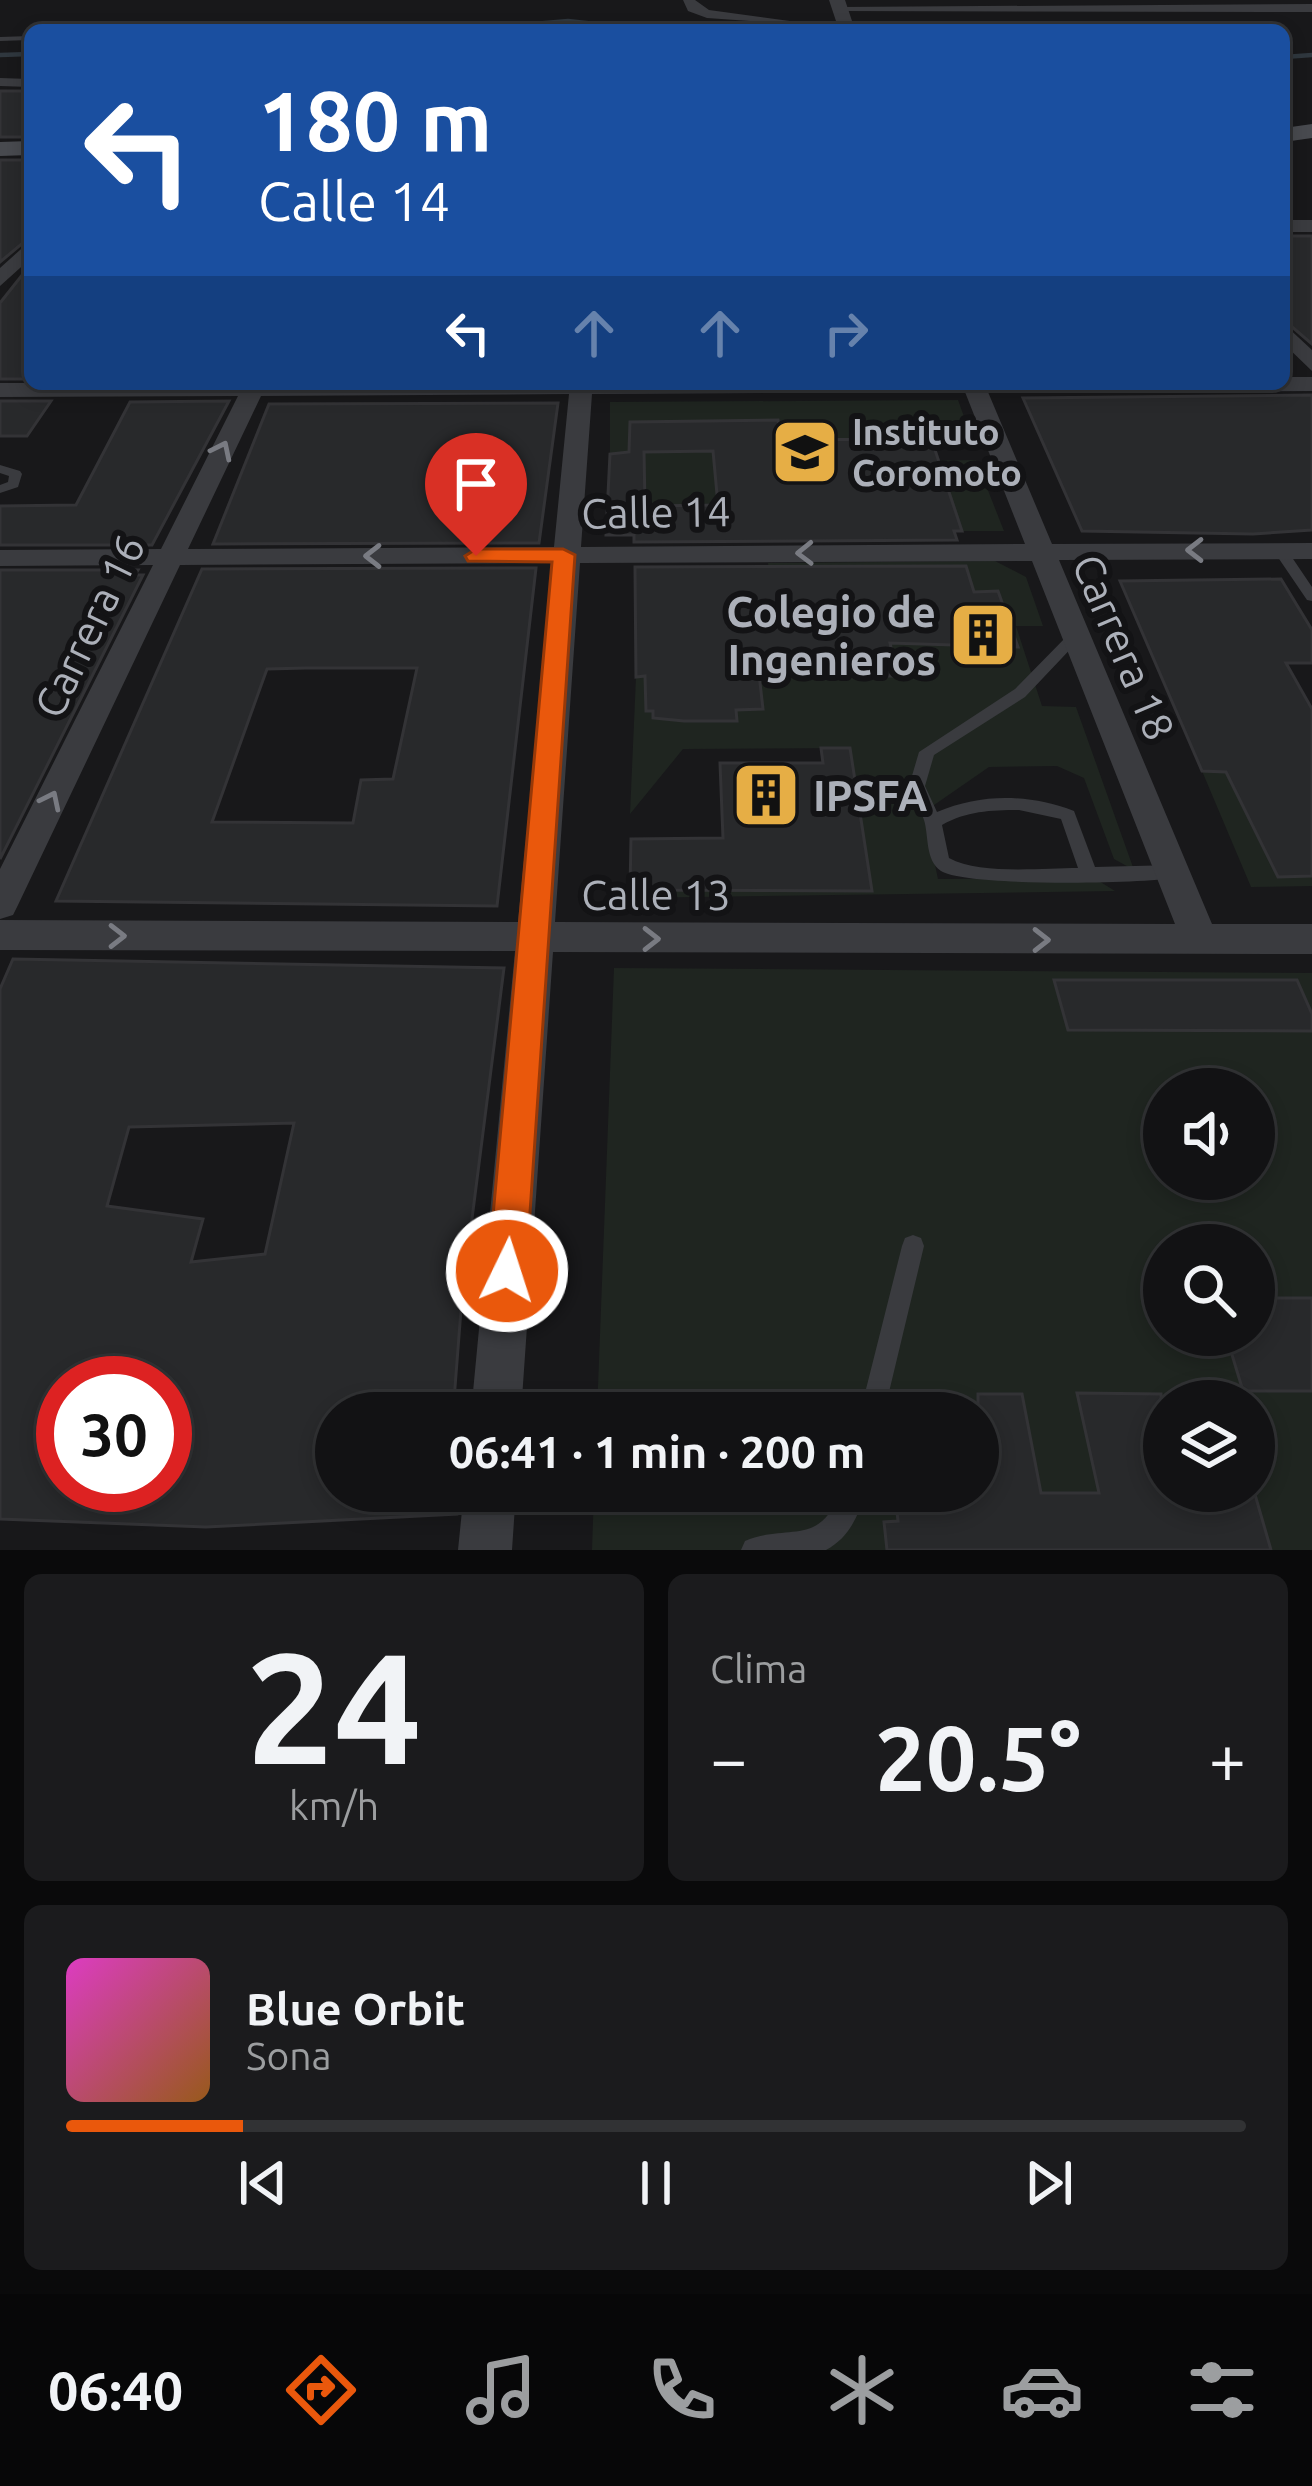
<!DOCTYPE html>
<html lang="es">
<meta charset="utf-8">
<style>
:root{--surface:#121214;--page:#1b1b1d;--text:#f1f3f6;--muted:#9c9ea0;--line:#313234;--accent:#ea580c}
body{margin:0;font-family:Ubuntu,sans-serif;background:var(--page);color:var(--text);height:100vh;display:flex;flex-direction:column;font-size:45px;white-space:nowrap}
*{box-sizing:border-box;margin:0}
p{font-size:39px;color:var(--muted)}
.icon{flex:none;width:66px;height:66px;fill:none;stroke:currentColor;stroke-width:2;stroke-linecap:round;stroke-linejoin:round}
.map{position:relative;height:1550px;overflow:hidden}
.details{display:flex;flex-direction:column;gap:24px;padding:24px;background:#0a0a0b;flex:1}
.details>*{flex:none}
.guide{position:absolute;left:24px;top:24px;width:1266px;height:366px;border-radius:18px;box-shadow:0 6px 18px #0003,0 0 0 3px var(--line);background:#1a4fa0;color:#fff;overflow:hidden}
.fabs{position:absolute;left:1143px;top:1068px;display:grid;gap:24px}
.fabs a{display:grid;place-items:center;width:132px;height:132px;border-radius:50%;background:var(--surface);box-shadow:0 6px 18px #0003,0 0 0 3px var(--line);font-size:60px}
.speed{position:absolute;left:36px;top:1356px;display:flex;gap:24px;font-size:60px;font-weight:700;text-align:center}
.speed>*{display:grid;place-content:center;width:156px;height:156px;border-radius:50%;background:var(--surface);box-shadow:0 6px 18px #0003,0 0 0 3px var(--line);line-height:1}
.speed .limit{border:18px solid #d22;background:#fff;color:#111}
.pin{position:absolute;display:grid;place-items:center;width:102px;height:102px;color:#fff;margin:-123px -51px;border-radius:50% 50% 50% 0;rotate:-45deg;box-shadow:0 0 12px #0007}
.pin .icon{rotate:45deg}
.me{position:absolute;width:132px;margin:-66px;rotate:4deg;stroke-linejoin:round;filter:drop-shadow(0 0 9px #0008)}
.turn{display:flex;align-items:center;gap:42px;height:252px;padding:0 36px;font-size:54px}
.turn .icon{width:156px;height:156px;stroke-width:2.5}
.turn b{display:block;font-size:84px;line-height:102px}
.lanes{display:flex;align-items:center;height:114px;padding:0 36px;background:#0003;justify-content:center;gap:60px;direction:ltr}
.lanes .off{opacity:.35}
.big{font-size:90px;font-weight:700;line-height:1.1}
.details .tile{flex:1;display:flex;flex-direction:column;justify-content:center;gap:18px;min-width:0;padding:0 42px;border-radius:18px;background:var(--page)}
.details .dial{align-items:center;gap:0}
.dial b{font-size:156px;line-height:1}
.song{display:flex;align-items:center;gap:36px}
.cover{width:144px;height:144px;border-radius:18px;background:linear-gradient(135deg,hsl(310 70% 55%),hsl(30 70% 35%))}
.played{height:12px;border-radius:6px;background:linear-gradient(90deg,var(--accent) 15%,var(--line) 15%)}
.keys{display:flex;justify-content:space-around;direction:ltr}
.heat{display:flex;justify-content:space-between;align-items:center;font-size:66px;direction:ltr}
.details .tiles{flex:1;display:grid;gap:24px;grid-template-columns:1fr 1fr}
.tile:last-child{grid-column:span 2}
.trip{position:absolute;left:315px;top:1392px;width:684px;height:120px;border-radius:60px;background:var(--surface);box-shadow:0 6px 18px #0003,0 0 0 3px var(--line);font-weight:700;line-height:120px;text-align:center}
.menu{display:flex;height:192px;justify-content:space-around;align-items:center;background:#070708;color:var(--muted)}
.menu .icon{width:84px;height:84px}
.menu .selected{color:var(--accent)}
.menu b{font-size:54px;color:var(--text)}
.map>svg:first-child{display:block}
</style>
<div class="map">
<svg width="1312" height="1550" viewBox="0 0 1312 1550">
<rect width="100%" height="100%" fill="#18181a"/>
<path fill="#1f2520" fill-rule="evenodd" d="M958 400 975 447H911L908 439 781 440 777 420 630 422 629 452 610 454V402Z
M713 451 729 505 661 521 625 488 644 452Z
M976 460 1004 531H962L947 485 910 461Z
M995 561 1026 577 1043 626H1016L1042 706 1076 707 1134 870 1114 859 1084 778 1057 766 989 767 924 812 938 879 1094 878 1115 891 627 898 630 890H872L850 748 683 749 630 814 636 677 781 673 768 563Z
M1202 771 1312 774V886L1251 887Z
M614 968 1312 973V1550H592L594 1491H978V1413H597ZM1164 1089H1254V1179H1164ZM1164 1245H1254V1335H1164ZM1164 1401H1254V1491H1164Z"/>
<g fill="none" stroke-linecap="round" stroke-linejoin="round">
<path stroke="#2f373e" stroke-width="4.5" d="M464 30 568 21 649 30
M0 55 30 54
M1284 57 1312 55"/>
</g>
<path fill="#28292b" stroke="#333336" stroke-width="3" fill-rule="evenodd" d="M0 91H30V137H0Z
M0 160H30V237L0 262Z
M1284 236H1312V344L1284 320Z
M30 265V379H0V303Z
M1312 395V530L1253 534 1082 531 1023 398Z
M0 401H51L27 436H0Z
M229 401 152 545H0V506L76 505 130 402Z
M558 403 539 543 213 544 269 404Z
M778 420 781 440 908 439 911 447H934L962 531H954L957 540 634 542V535H606L610 454 629 452 630 422ZM713 451 718 505 645 506 644 452Z
M966 566 974 592 998 591 1018 647 890 643 898 676H848L844 659 780 660 782 673 759 674 763 709 736 710 737 721H684L653 718V711H646L645 676 636 677 635 567Z
M536 568 497 906 56 901 202 569ZM306 668H417L393 779 361 780 353 823 212 822 267 669Z
M0 570H138L135 575H143L0 859Z
M1281 579 1312 630V663H1286L1312 709V876L1278 877 1226 772 1202 771 1120 581Z
M821 748H850L872 891 630 890 631 839 723 838 720 763H823Z
M13 959 504 968 462 1297 453 1413H336V1491H459L457 1514 206 1527 0 1519V989ZM294 1123 265 1254 191 1262 203 1219 107 1206 129 1127ZM63 1383H165V1485H63Z
M1054 980H1297L1312 1014V1031L1068 1030Z
M1254 1298H1312V1391H1243L1226 1335H1254Z
M1077 1393 1161 1394 1164 1491H1254L1271 1550H887L884 1522 898 1521 896 1503H912L911 1491H978V1394H1022L1041 1493H1099Z"/>
<g fill="none" stroke-linecap="round" stroke-linejoin="round">
<path fill="#3a3b3f" fill-rule="evenodd" d="M30 36V40L0 41V37Z
M0 465 20 471 22 474 18 487 0 493V485L8 482 9 476 0 473Z
M1280 546 1285 547 1312 587V601L1307 600 1273 550Z
M1074 632 1079 634 1081 637 1079 640 1025 697 934 755 925 786 937 812C982 793 1029 794 1074 811L1095 867 1174 865 1180 867 1183 872 1180 877C1149 884 965 887 941 871 925 860 929 836 924 820 920 808 914 797 909 786L919 752 1015 689 1069 634ZM1019 810 1061 819 1078 868C1042 868 980 875 949 858L942 825C966 811 992 810 1019 810Z
M913 1235 921 1238 924 1246 884 1413H860L902 1246 905 1238Z
M840 1491H866C858 1516 850 1537 826 1550H741L745 1541C787 1523 821 1548 840 1491Z"/>
<path fill="#3a3b3f" fill-rule="evenodd" d="M683 0H695L709 10 834 27 707 18 688 11Z
M1312 4V12L835 11 841 7Z
M0 78 30 79V87L0 86Z
M1284 220H1312V232H1284Z
M30 241V259L0 286V268Z
M1284 324 1312 350V371L1284 344Z
M1284 377H1312V391L988 392 1052 544 1312 543V559L1059 560 1212 924H1312V954L553 952 521 1413H471L515 951 0 950V920L518 922 553 563 180 565 18 905 13 915 0 919V869L153 565 0 566V550L161 549 238 396 0 397V383L1284 384ZM965 392 1025 544 581 547 592 394ZM569 394 554 547 188 549 261 396ZM1032 561 1175 924 555 922 580 563Z
M464 1491H516L512 1550H458Z"/>
<path fill="#3a3b3f" fill-rule="evenodd" d="M829 0H845L855 30H839Z"/>
<path fill="#484a4f" fill-rule="evenodd" d="M1312 124V138L1284 142V128Z
M30 141V155L0 156V142Z"/>
</g>
<defs><path id="oneway-chevron" d="M-2-3.5L2.5 0L-2 3.5" fill="none" stroke-width="1.6" stroke-linecap="round" stroke-linejoin="round" transform="scale(3)"/></defs>
<g stroke="#797b82">
<use href="#oneway-chevron" transform="translate(222 450) rotate(-64)"/>
<use href="#oneway-chevron" transform="translate(1195 550) rotate(-180)"/>
<use href="#oneway-chevron" transform="translate(805 553) rotate(179)"/>
<use href="#oneway-chevron" transform="translate(373 556) rotate(180)"/>
<use href="#oneway-chevron" transform="translate(51 800) rotate(-64)"/>
<use href="#oneway-chevron" transform="translate(117 936)"/>
<use href="#oneway-chevron" transform="translate(651 939)"/>
<use href="#oneway-chevron" transform="translate(1041 940)"/>
</g>
<path fill="#ea580c" stroke="#983908" stroke-width="3" d="M476 549H563L575 555 526 1271 521 1284 507 1290 494 1284 488 1271 552 562 468 561 465 556Z"/>
<defs>
<g id="school-square" transform="scale(3.45)"><rect x="-9" y="-9" width="18" height="18" rx="4" fill="#e6ae45" stroke="#131315"/><path d="M0-5L7-2L0 1L-7-2ZM-4 1L0 2.5L4 1V4Q0 6-4 4Z" fill="#111"/></g>
<g id="building-square" transform="scale(3.45)"><rect x="-9" y="-9" width="18" height="18" rx="4" fill="#e6ae45" stroke="#131315"/><path d="M-4-6H4V6H1V3H-1V6H-4ZM-2.5-4.3h1.7v1.8h-1.7ZM.8-4.3h1.7v1.8H.8ZM-2.5-1h1.7V.8h-1.7ZM.8-1h1.7V.8H.8Z" fill="#111"/></g>
</defs>
<g fill-rule="evenodd">
<use href="#school-square" x="805" y="452"/>
<use href="#building-square" x="983" y="635"/>
<use href="#building-square" x="766" y="795"/>
</g>
<g text-anchor="middle" dominant-baseline="central" stroke-width="12" stroke-linejoin="round" paint-order="stroke">
<g font-size="36" font-weight="bold" fill="#acb0b9" stroke="#131315" text-anchor="start">
<text x="852" y="431">Instituto<tspan x="852" dy="41">Coromoto</tspan></text>
</g>
<g font-size="42" fill="#acb0b9" stroke="#131315">
<text transform="translate(656 512) rotate(-1)">Calle 14</text>
<text transform="translate(89 626) rotate(-64)">Carrera 16</text>
<text transform="translate(1124 647) rotate(67)">Carrera 18</text>
<text x="656" y="894">Calle 13</text>
</g>
<g font-size="42" font-weight="bold" fill="#acb0b9" stroke="#131315" text-anchor="end">
<text x="936" y="611">Colegio de<tspan x="936" dy="48">Ingenieros</tspan></text>
<text x="813" y="795" text-anchor="start">IPSFA</text>
</g>
</g>
</svg>
<div class="fabs">
<a><svg class="icon" aria-label="sound" viewBox="0 0 24 24"><path d="M4 9h4l5-4v14l-5-4H4zM17 9q2 3 0 6"/></svg></a>
<a><svg class="icon" aria-label="search" viewBox="0 0 24 24"><circle cx="10" cy="10" r="6"/><path d="M15 15l6 6"/></svg></a>
<a><svg class="icon" aria-label="layers" viewBox="0 0 24 24"><path d="M12 4l9 5-9 5-9-5zM3 14l9 5 9-5"/></svg></a>
</div>
<div class="speed"><div class="limit">30</div></div>
<div class="pin" style="left:476px;top:556px;background:#d93025"><svg class="icon" aria-label="arrive" viewBox="0 0 24 24"><path d="M6 21V4h12l-3 4 3 4H6"/></svg></div>
<svg class="me" style="left:507px;top:1271px" viewBox="-20 -20 40 40"><circle r="17" fill="#ea580c" stroke="#fff" stroke-width="3"/><path d="M0-11L8 9 0 5-8 9z" fill="#fff"/></svg>
<div class="trip">06:41 · 1 min · 200 m</div>
<div class="guide">
<div class="turn"><svg class="icon" aria-label="left" viewBox="0 0 24 24"><path d="M17 20v-9H6M10 6l-5 5 5 5"/></svg><div><b>180 m</b>Calle 14</div></div>
<div class="lanes"><svg class="icon" aria-label="left" viewBox="0 0 24 24"><path d="M17 20v-9H6M10 6l-5 5 5 5"/></svg><svg class="icon off" aria-label="ahead" viewBox="0 0 24 24"><path d="M12 20V5M6 11l6-6 6 6"/></svg><svg class="icon off" aria-label="ahead" viewBox="0 0 24 24"><path d="M12 20V5M6 11l6-6 6 6"/></svg><svg class="icon off" aria-label="right" viewBox="0 0 24 24"><path d="M7 20v-9h11M14 6l5 5-5 5"/></svg></div>
</div>
</div>
<section class="details">
<div class="tiles">
<div class="tile dial"><b>24</b><p>km/h</p></div>
<div class="tile"><p>Clima</p>
<div class="heat"><a>−</a><b class="big">20.5°</b><a>+</a></div>
</div>
<div class="tile">
<div class="song"><i class="cover"></i><div><b>Blue Orbit</b><p>Sona</p></div></div>
<div class="played"></div>
<div class="keys"><svg class="icon" aria-label="previous" viewBox="0 0 24 24"><path d="M18 5L8 12l10 7zM5 5v14"/></svg><svg class="icon" aria-label="pause" viewBox="0 0 24 24"><path d="M8 5v14M16 5v14"/></svg><svg class="icon" aria-label="next" viewBox="0 0 24 24"><path d="M6 5l10 7-10 7zM19 5v14"/></svg></div>
</div>
</div>
</section>
<nav class="menu">
<b>06:40</b>
<svg class="icon selected" aria-label="directions" viewBox="0 0 24 24"><path d="M12 3l9 9-9 9-9-9zM9 14v-3h6M13 9l2 2-2 2"/></svg>
<svg class="icon" aria-label="music" viewBox="0 0 24 24"><path d="M9 18V5l10-2v13"/><circle cx="6" cy="18" r="3"/><circle cx="16" cy="16" r="3"/></svg>
<svg class="icon" aria-label="phone" viewBox="0 0 24 24"><path d="M5 4h4l2 5-3 2q2 4 5 5l2-3 5 2v4C11 20 4 13 5 4z"/></svg>
<svg class="icon" aria-label="climate" viewBox="0 0 24 24"><path d="M12 3v18M4 7l16 10M4 17L20 7"/></svg>
<svg class="icon" aria-label="car" viewBox="0 0 24 24"><path d="M5 17H2v-5l4-1 3-4h7l3 4 3 1v5h-3M9 17h6M6 11h13"/><circle cx="7" cy="17" r="2"/><circle cx="17" cy="17" r="2"/></svg>
<svg class="icon" aria-label="filters" viewBox="0 0 24 24"><path d="M4 7h16M4 17h16"/><circle cx="9" cy="7" r="2"/><circle cx="15" cy="17" r="2"/></svg>
</nav>
